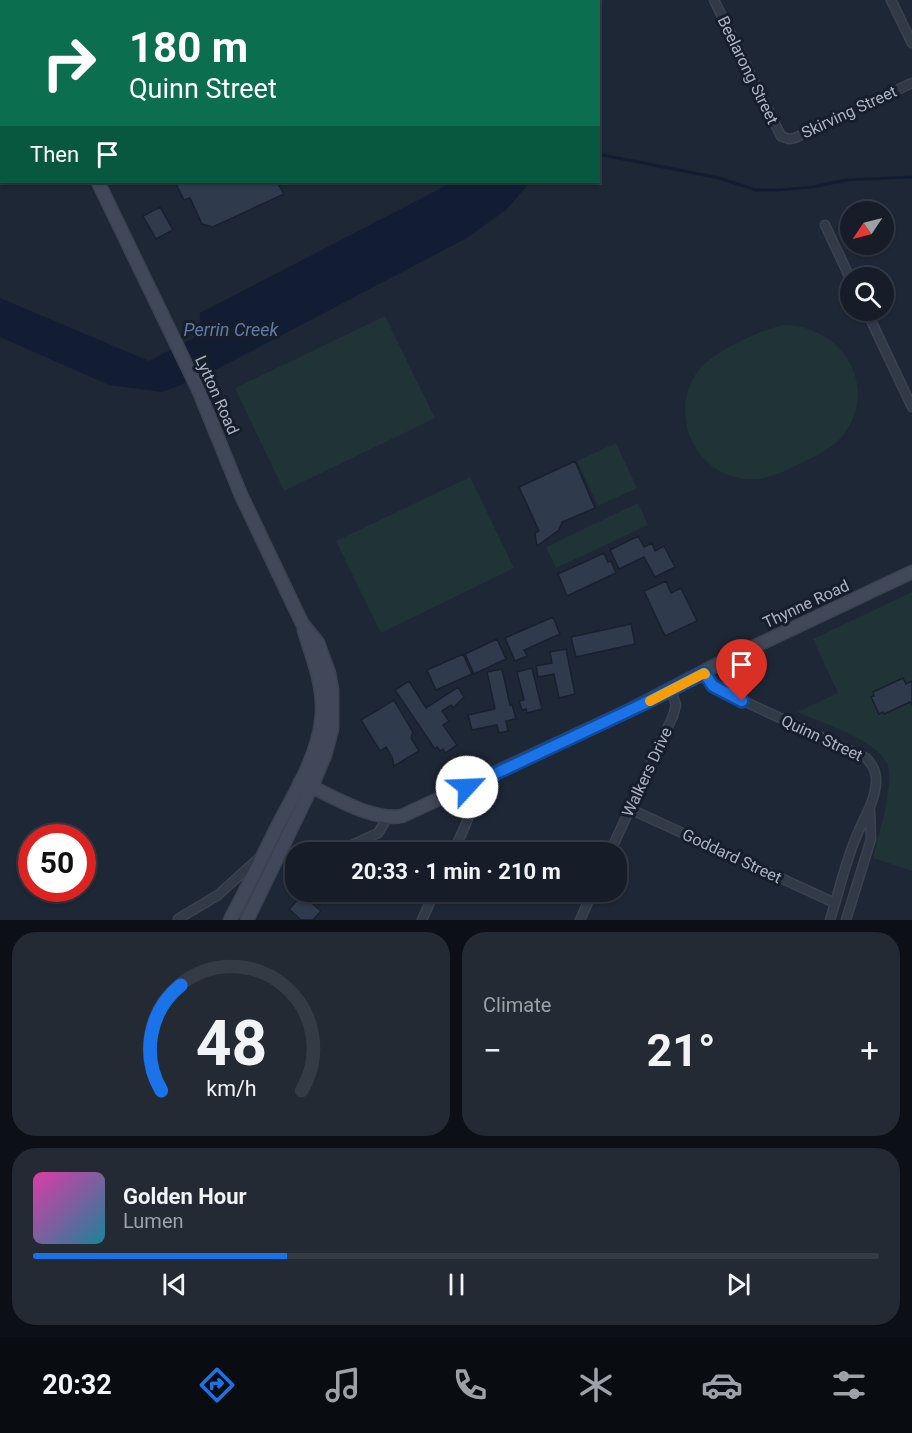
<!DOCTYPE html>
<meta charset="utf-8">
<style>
:root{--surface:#161d28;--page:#232a34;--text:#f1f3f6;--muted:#9ea2a8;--line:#353b45;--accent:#1a73e8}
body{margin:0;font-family:Roboto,sans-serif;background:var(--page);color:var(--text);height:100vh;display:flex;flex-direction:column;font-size:22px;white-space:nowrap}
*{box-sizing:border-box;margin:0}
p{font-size:20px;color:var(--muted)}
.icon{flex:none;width:33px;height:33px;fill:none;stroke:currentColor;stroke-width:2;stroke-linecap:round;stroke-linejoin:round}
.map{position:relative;height:920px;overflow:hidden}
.sheet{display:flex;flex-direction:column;gap:12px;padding:12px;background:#0c1016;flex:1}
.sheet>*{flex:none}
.guide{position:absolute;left:0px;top:0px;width:600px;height:183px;box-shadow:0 2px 4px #0004,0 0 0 2px var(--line);background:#0b6e4f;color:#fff;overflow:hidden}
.needle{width:39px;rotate:235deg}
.buttons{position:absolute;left:840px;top:201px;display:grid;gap:12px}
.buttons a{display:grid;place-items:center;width:54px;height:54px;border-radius:50%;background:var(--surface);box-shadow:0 2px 4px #0004,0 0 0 2px var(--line);font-size:30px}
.speed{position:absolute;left:18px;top:824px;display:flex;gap:12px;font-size:30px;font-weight:700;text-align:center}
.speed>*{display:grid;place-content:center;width:78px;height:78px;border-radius:50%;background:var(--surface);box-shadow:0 2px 4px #0004,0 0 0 2px var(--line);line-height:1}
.speed .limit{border:9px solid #d22;background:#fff;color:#111}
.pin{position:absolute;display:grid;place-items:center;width:51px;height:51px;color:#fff;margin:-62px -26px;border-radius:50% 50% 50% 0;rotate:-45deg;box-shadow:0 0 6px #0007}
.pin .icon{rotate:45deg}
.me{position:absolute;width:66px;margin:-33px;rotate:65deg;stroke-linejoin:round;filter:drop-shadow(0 0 4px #0008)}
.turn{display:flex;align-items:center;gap:21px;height:126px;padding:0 30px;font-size:27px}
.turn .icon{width:78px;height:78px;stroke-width:2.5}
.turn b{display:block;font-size:42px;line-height:51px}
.then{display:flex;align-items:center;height:57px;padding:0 30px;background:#0003;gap:12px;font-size:22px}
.big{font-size:45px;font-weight:700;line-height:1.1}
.sheet .tile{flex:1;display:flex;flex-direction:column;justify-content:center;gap:9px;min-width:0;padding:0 21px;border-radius:24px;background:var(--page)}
.sheet .dial{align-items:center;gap:0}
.dial svg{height:156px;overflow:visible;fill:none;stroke:var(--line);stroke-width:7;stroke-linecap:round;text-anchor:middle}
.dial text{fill:var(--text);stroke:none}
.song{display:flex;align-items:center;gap:18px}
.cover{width:72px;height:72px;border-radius:9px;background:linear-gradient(135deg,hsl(320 70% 55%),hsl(190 70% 35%))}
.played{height:6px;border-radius:3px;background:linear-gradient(90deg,var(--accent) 30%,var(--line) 30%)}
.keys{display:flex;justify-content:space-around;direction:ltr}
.heat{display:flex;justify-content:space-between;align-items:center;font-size:33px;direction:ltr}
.sheet .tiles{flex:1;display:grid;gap:12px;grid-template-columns:1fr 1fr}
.tile:last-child{grid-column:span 2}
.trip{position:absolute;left:285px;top:842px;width:342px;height:60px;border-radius:24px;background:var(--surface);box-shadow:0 2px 4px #0004,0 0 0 2px var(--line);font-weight:700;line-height:60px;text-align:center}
.tab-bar{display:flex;height:96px;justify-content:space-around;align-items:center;background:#090c10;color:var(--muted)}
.tab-bar .icon{width:42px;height:42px}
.tab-bar .on{color:var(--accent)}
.tab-bar b{font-size:27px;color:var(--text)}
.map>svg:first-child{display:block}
</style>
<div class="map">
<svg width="912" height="920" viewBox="0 0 912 920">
<rect width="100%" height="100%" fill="#1e2736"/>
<path fill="#203337" d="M385 316 435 418 284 491 235 388Z
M785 325C841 326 880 385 844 434 832 450 813 457 795 466 775 476 757 483 735 477 690 465 670 409 698 371 712 352 761 329 785 325Z
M616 443 637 488 598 506 577 461Z
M470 477 514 568 381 633 336 541Z
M638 503 648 525 556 568 546 547Z
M912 592V871L873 858C878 836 894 786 888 766 880 741 820 722 797 712L838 693 813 639Z"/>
<path fill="#121d33" d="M453 182H530L506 210 465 239 204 376 162 392 109 385 0 337V298L149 361 199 335 200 313Z"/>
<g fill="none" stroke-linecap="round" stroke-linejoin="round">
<path stroke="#121d33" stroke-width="3" d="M598 154 719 178 756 190H778L813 187 846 180 912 177"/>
</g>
<path fill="#303a4d" stroke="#19202d" stroke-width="1.5" d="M57 0H183L180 2Z
M233 0H325L321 2Z
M175 182H277L284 194 213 227 202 224 190 198 184 200Z
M160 207 173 230 156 239 143 216Z
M575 461 595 508 562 522 559 530 537 546 535 533 539 531 519 487Z
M638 536 644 547 652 543 655 551 664 546 675 567 655 577 644 557 619 569 610 550Z
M604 553 608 562 611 561 616 573 567 596 558 574Z
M666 581 671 593 681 588 697 621 665 636 644 591Z
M553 617 560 634 524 650 527 656 515 661 505 638Z
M631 624 635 644 576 657 571 637Z
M497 639 506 659 474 674 465 654Z
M566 649 575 694 559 698 554 674 538 677 536 666 552 663 550 652Z
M463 654 472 674 436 690 427 670Z
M532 668 542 709 527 713 526 709 522 710 519 701 524 700 517 672Z
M502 669 510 705 512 704 516 719 506 721 508 731 499 733 497 725 472 730 468 715 495 709 487 672Z
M903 678 906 684 912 681V705L910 702 884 714 883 712 879 714 871 697 874 696 873 692Z
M409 681 426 708 458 687 464 697 453 708 451 705 442 711 449 721 443 725 457 745 445 753 443 749 440 751 437 747 435 749 395 690Z
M394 700 413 732 411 738 419 751 394 766 392 757 386 747 380 751 361 720Z
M311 891H331L333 893 319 905 309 892Z
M302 895 321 911 313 920H301L289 909Z"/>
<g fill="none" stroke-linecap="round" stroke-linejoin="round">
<g stroke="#3b4250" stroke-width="11">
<path id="street" d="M714 0 781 136 789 139 795 138 912 83
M891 0 912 43
M0 110H2
M825 225 850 278
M866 310 912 407
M704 673 713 686 722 691 866 758C873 765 877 772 876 783 875 802 864 817 857 835 845 862 839 892 830 920
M630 809 835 903
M337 852 378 833 388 817
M453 852C462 831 477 811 467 787
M610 852 673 716 676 705 671 690
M178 919 218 895 259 858
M422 920 435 891
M580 920 593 891
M846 920 871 839 870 810"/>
</g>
<g stroke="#3b4250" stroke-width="15">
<path id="secondary" d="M9 0 10 2
M98 182 198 389 241 495 302 623 318 643 329 673 332 690V729L325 755 312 786 247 920
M300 782C329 793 371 822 402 816L630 710 726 660 912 572
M230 920C247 889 262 857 278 825 296 791 319 754 322 715 324 684 312 658 304 630"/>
</g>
<use href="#street" stroke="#323947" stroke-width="8"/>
<use href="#secondary" stroke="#40485a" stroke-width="12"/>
</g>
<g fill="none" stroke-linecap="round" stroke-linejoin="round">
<g stroke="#114b97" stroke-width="15">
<path id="route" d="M467 787 641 705 704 673 713 686 742 701"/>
</g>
<use href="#route" stroke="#1a73e8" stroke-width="10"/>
<path stroke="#f59e0b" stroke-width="10" d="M650 701 704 673 705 674"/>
</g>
<g text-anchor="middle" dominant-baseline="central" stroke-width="6" stroke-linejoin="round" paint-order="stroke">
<g font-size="16" fill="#abb3c4" stroke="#171e2b">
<text transform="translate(748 70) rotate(64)">Beelarong Street</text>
<text transform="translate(849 112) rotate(-25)">Skirving Street</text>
<text transform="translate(217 395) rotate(66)">Lytton Road</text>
<text transform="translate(806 604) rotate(-25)">Thynne Road</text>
<text transform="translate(822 738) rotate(25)">Quinn Street</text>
<text transform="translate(647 772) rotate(-65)">Walkers Drive</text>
<text transform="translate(732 856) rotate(25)">Goddard Street</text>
</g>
<g font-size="18" font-style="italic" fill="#627aa5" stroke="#171e2b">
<text x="231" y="329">Perrin Creek</text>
</g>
</g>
</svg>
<div class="buttons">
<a><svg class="needle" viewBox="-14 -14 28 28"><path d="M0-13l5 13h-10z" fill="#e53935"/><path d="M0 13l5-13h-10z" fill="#9ea2a8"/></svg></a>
<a><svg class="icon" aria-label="search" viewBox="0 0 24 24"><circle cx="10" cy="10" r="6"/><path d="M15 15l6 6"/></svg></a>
</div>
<div class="speed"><div class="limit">50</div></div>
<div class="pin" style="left:742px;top:701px;background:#d93025"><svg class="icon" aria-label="arrive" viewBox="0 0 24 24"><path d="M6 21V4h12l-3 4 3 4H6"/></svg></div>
<svg class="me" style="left:467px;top:787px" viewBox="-20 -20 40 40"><circle r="19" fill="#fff"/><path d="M0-13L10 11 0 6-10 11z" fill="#1a73e8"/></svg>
<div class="trip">20:33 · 1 min · 210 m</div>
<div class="guide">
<div class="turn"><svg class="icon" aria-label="right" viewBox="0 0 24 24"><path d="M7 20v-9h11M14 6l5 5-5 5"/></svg><div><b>180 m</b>Quinn Street</div></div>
<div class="then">Then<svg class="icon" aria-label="arrive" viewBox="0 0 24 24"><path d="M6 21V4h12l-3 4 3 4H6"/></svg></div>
</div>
</div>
<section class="sheet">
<div class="tiles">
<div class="tile dial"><svg viewBox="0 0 100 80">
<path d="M14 69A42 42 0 1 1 86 69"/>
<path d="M14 69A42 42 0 0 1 24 15" stroke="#1a73e8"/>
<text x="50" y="56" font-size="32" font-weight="700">48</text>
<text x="50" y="72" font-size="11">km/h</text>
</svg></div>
<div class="tile"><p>Climate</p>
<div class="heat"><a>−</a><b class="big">21°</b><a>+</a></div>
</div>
<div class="tile">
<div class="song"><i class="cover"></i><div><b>Golden Hour</b><p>Lumen</p></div></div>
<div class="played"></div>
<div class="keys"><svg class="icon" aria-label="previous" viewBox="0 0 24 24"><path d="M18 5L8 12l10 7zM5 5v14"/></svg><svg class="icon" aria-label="pause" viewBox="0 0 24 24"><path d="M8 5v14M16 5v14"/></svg><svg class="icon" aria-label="next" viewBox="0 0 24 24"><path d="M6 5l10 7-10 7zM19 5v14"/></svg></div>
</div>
</div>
</section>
<nav class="tab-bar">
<b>20:32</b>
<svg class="icon on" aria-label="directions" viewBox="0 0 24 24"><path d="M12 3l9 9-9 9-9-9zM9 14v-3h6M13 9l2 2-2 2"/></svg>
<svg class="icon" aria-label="music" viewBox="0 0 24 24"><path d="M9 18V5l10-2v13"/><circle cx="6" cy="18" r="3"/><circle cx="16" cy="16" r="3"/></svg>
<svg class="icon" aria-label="phone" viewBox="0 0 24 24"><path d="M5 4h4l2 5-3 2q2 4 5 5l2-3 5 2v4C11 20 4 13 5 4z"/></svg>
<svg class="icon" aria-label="climate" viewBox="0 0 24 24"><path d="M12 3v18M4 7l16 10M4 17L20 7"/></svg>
<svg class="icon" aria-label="car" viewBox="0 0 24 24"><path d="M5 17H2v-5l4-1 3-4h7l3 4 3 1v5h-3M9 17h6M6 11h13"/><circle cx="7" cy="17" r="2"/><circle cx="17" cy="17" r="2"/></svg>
<svg class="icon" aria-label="filters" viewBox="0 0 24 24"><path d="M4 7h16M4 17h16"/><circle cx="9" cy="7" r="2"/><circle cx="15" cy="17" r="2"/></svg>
</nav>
